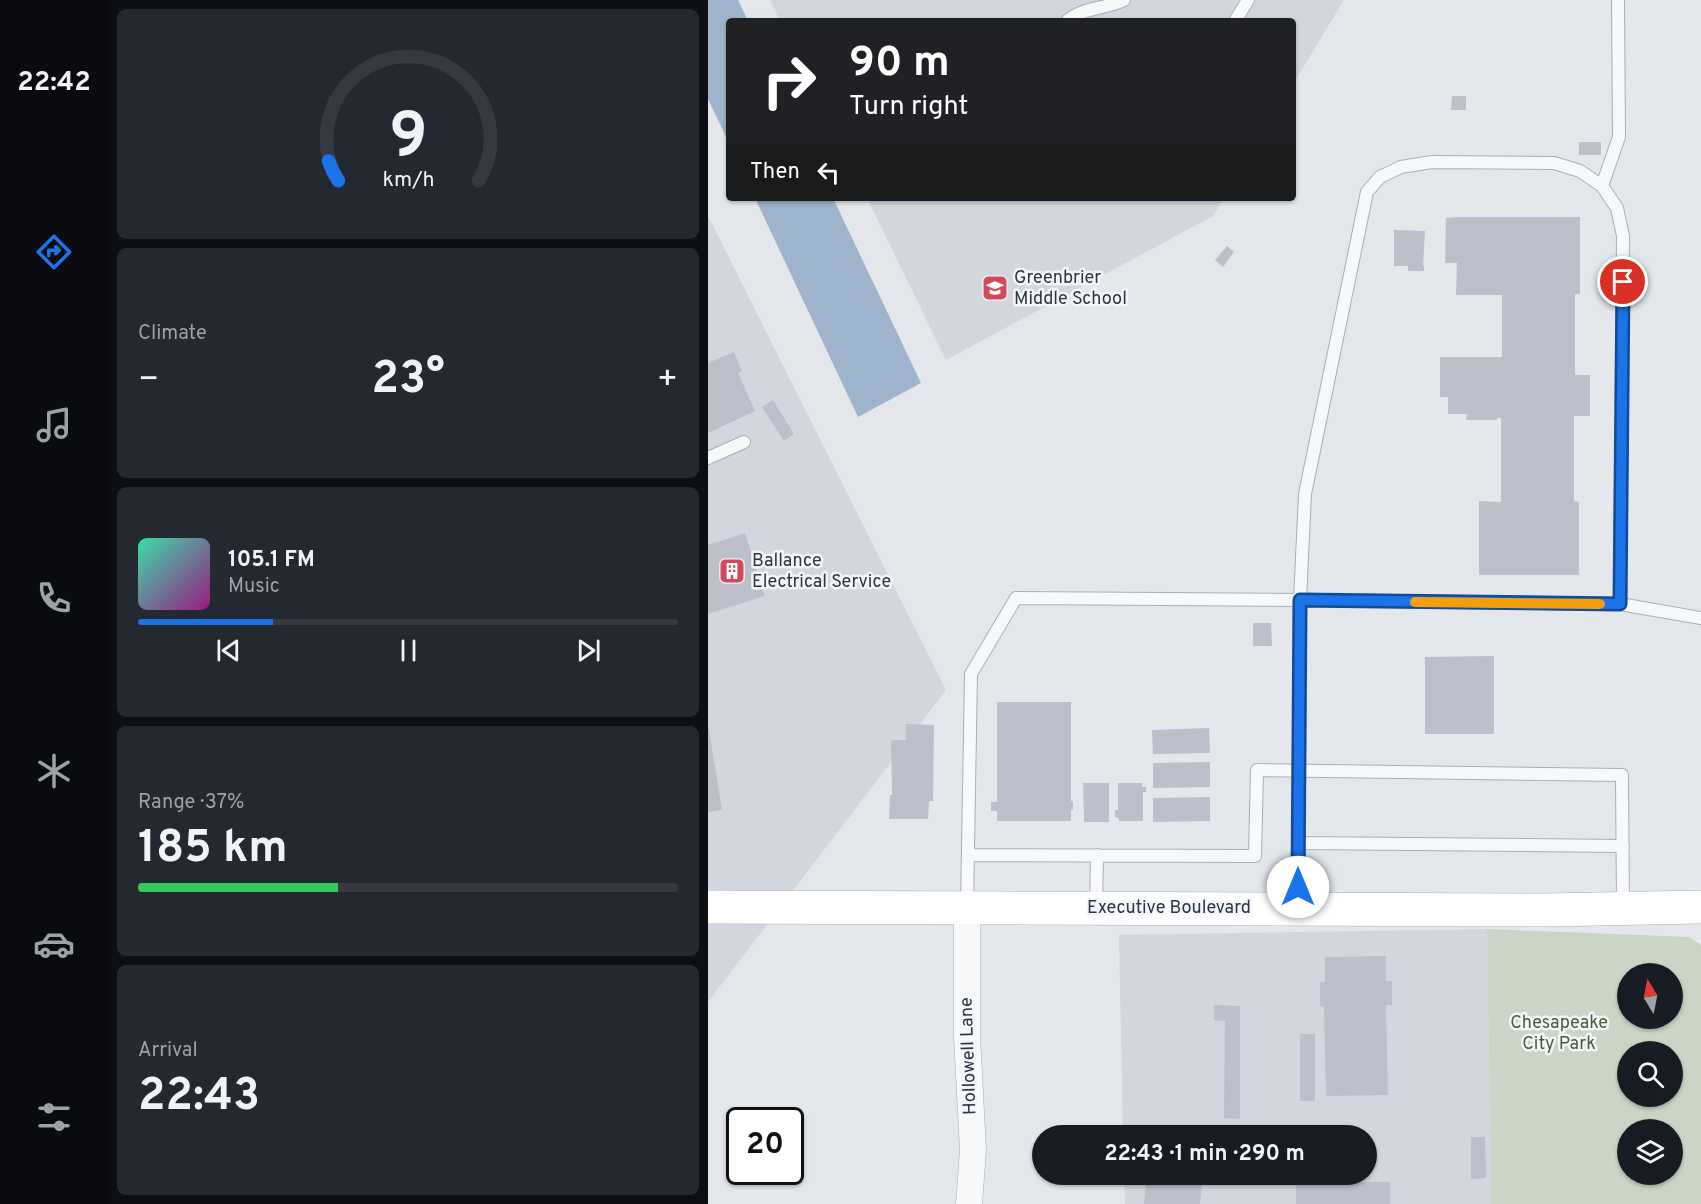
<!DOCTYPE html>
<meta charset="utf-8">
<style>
:root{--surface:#171b24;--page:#242831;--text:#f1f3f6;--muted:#9ea1a6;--line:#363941;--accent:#1a73e8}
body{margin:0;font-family:Overpass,sans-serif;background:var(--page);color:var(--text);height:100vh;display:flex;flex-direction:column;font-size:22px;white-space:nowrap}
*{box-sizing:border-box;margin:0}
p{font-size:20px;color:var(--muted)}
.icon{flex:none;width:33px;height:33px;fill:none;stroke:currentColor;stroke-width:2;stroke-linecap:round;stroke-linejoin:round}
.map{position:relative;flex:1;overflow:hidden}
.sheet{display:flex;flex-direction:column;gap:9px;padding:9px;background:#0d0f14;width:600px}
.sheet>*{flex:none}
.guide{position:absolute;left:18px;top:18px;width:570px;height:183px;border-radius:6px;box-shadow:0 2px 4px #0004;background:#202124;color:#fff;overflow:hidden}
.needle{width:39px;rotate:350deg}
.fabs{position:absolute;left:909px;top:963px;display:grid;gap:12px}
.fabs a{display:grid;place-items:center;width:66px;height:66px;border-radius:50%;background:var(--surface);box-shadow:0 2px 4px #0004;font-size:30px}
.speed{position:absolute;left:18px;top:1107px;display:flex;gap:12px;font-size:30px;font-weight:700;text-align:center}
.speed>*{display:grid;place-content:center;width:78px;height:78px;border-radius:50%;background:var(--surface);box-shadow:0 2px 4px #0004;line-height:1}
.speed .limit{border:3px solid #111;border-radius:9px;background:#fff;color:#111}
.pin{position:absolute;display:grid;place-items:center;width:51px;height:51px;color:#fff;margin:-26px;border:3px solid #fff;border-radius:50%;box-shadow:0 2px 6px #0007}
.me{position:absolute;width:66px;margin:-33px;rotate:0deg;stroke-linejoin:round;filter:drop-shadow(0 0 4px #0008)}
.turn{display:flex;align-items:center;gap:21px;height:126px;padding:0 24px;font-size:27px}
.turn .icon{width:78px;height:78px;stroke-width:2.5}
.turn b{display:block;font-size:42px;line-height:51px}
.then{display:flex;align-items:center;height:57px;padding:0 24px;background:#0003;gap:12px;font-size:22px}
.big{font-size:45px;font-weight:700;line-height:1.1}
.sheet .tile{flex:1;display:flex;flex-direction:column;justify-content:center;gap:9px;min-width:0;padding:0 21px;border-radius:9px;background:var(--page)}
.sheet .dial{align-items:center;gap:0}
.dial svg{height:156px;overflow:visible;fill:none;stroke:var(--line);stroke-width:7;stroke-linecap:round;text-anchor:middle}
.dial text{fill:var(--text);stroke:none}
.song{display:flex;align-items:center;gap:18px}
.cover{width:72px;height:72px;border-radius:9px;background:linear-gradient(135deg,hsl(160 70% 55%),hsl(310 70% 35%))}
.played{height:6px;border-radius:3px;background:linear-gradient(90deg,var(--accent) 25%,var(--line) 25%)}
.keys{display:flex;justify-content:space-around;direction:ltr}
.heat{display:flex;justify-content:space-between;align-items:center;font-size:33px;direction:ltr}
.charge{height:9px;border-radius:4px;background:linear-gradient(90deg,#34c759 37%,var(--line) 0)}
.trip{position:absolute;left:324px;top:1125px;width:345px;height:60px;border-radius:30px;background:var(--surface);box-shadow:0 2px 4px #0004;font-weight:700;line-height:60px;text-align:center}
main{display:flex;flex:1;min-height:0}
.tab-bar{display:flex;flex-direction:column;width:108px;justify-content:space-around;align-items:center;background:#090b0e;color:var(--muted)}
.tab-bar .icon{width:42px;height:42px}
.tab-bar .active{color:var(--accent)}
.tab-bar b{font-size:27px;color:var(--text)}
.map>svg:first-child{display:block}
</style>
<main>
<nav class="tab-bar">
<b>22:42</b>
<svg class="icon active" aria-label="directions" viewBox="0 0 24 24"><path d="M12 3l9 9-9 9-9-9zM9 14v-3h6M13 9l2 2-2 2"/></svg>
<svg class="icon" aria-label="music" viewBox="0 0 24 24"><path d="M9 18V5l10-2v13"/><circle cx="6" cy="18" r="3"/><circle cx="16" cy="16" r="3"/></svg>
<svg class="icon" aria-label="phone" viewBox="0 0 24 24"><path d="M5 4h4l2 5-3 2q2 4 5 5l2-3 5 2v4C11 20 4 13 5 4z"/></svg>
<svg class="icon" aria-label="climate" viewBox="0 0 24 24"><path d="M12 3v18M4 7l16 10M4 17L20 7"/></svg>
<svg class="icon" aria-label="car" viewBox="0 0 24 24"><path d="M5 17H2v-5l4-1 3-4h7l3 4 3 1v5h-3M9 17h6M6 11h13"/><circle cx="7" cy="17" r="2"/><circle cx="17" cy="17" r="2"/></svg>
<svg class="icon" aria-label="filters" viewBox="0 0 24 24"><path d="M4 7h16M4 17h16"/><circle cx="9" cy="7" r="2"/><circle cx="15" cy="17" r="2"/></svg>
</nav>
<section class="sheet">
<div class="tile dial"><svg viewBox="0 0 100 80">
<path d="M14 69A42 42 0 1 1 86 69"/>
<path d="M14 69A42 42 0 0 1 9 59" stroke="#1a73e8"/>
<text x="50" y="56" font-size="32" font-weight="700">9</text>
<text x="50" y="72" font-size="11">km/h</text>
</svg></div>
<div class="tile"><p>Climate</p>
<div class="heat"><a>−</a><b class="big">23°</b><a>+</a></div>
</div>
<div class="tile">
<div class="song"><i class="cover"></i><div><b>105.1 FM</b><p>Music</p></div></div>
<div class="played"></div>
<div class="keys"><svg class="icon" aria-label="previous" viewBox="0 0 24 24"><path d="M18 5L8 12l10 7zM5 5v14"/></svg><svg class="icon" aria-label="pause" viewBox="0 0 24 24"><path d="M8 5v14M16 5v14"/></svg><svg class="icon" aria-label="next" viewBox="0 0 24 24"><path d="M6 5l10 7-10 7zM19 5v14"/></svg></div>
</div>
<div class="tile"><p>Range · 37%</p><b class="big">185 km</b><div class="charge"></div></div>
<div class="tile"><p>Arrival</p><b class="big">22:43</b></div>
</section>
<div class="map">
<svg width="993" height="1204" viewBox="0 0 993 1204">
<rect width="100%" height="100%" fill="#e4e7ec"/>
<path fill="#d2d6de" d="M62 0H636L585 84V21H72Z
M159 198H516L505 216 238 360Z
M0 216 238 690 0 1002Z
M779 929 783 1204H417L416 1175 658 1174V1136L415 1135 411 935Z"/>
<path fill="#c9d6c5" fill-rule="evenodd" d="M779 929 981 937 993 945V1204H783ZM920 974H964V1018H920ZM920 1052H964V1096H920ZM920 1130H964V1174H920Z"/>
<path fill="#9fb4cc" d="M0 0H30L40 21H21V143L0 99Z
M47 198H125L213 383 150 417Z"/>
<path fill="#bbc0ca" d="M744 96H758V110H743Z
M871 142H893V155H871Z
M749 217H872V294H867V375H882V416H866V501L871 502V575H771V501L793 502V418H789V420H758L759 414H740V397H732V357H794V295H748L749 263H737L738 218Z
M686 230 717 231 715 266H716V271H700V266H686Z
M519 246 526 252 515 267 507 260Z
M26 352 34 371 30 373 47 411 0 433V363Z
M65 400 86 434 76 441 54 407Z
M37 533 57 596 0 614V545Z
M545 623H563L564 646H545Z
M786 656V734H717V657Z
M289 702H363V801H365V810H363V821H289V811H283V802H289Z
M0 724 14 810 0 812Z
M198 724 226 725 225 801H221L220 819H181L182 795H184L183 740H198Z
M501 728 502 753 445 754 444 730Z
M502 762V787L445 788V763Z
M375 783H401V822H376Z
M410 783H434V787H438V792H435V821H411V818L407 817V810H410Z
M502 797V821L445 822V798Z
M678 956V981H684V1005H678L680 1095 618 1096 616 1006H612V982H617V957Z
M506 1005 532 1006V1119L516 1118 517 1021 506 1020Z
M592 1034H607V1101H592Z
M763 1137H777L778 1178 763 1179Z
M439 1174H495L492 1204H436Z
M620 1182H682V1204H588V1184H621Z"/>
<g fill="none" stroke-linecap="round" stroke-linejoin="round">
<g stroke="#a9aeb7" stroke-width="14">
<path id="lane" d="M359 21C375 7 398 9 416 0
M527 21 540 0
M894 186 911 137 910 0
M0 458 36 442
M912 604 915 236 909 208 894 186 872 171 846 163 724 162 693 167 672 177 659 192 597 494 592 600 912 604 993 618
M590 843 915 846
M260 855 547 856 549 770 914 775 915 906
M259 906 263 674 308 598 592 600 590 908
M388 908 389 855"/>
</g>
<g stroke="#a9aeb7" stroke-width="27">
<path id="street" d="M259 907V1036L265 1150 261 1204"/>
</g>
<g stroke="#a9aeb7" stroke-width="34">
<path id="secondary" d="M0 907 837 910 993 907"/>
</g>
<use href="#lane" stroke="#f7f8fa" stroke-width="12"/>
<use href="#street" stroke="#f7f8fa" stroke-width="26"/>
<use href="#secondary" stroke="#fff" stroke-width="33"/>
</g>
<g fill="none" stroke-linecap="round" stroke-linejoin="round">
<g stroke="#114b97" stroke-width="15">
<path id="route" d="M590 887 592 600 912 604 915 282"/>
</g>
<use href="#route" stroke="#1a73e8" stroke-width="10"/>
<path stroke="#f59e0b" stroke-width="10" d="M707 602 892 604"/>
</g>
<defs>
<g id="school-square" transform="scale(1.35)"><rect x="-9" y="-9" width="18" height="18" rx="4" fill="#d1495b" stroke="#f4f6f9"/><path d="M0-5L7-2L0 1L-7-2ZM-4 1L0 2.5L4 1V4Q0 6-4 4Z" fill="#fff"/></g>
<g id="building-square" transform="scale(1.35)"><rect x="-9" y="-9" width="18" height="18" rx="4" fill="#d1495b" stroke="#f4f6f9"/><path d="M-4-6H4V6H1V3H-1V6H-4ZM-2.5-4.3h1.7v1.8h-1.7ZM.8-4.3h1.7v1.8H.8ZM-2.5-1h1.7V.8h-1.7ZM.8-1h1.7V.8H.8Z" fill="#fff"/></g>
</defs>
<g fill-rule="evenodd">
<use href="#school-square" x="287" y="288"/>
<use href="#building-square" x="24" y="571"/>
</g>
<g text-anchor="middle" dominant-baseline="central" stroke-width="5" stroke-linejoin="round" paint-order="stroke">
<g font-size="18" fill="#2b3445" stroke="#f4f6f9" text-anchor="start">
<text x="306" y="278">Greenbrier<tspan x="306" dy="21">Middle School</tspan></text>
<text x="44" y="561">Ballance<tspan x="44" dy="21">Electrical Service</tspan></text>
</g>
<g font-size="18" fill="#2b3445" stroke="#f4f6f9">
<text x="461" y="908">Executive Boulevard</text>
<text transform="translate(261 1056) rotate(-92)">Hollowell Lane</text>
</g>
<g font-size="18" fill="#3f6138" stroke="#f4f6f9">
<text x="851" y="1023">Chesapeake<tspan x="851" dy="21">City Park</tspan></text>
</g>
</g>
</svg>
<div class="fabs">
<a><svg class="needle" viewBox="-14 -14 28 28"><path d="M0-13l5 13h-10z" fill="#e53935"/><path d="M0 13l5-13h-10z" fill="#9ea1a6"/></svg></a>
<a><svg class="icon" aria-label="search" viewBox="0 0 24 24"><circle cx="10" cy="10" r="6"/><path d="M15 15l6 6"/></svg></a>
<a><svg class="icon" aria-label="layers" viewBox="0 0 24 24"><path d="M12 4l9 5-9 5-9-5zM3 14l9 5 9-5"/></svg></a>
</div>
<div class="speed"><div class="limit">20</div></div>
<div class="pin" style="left:915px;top:282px;background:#d93025"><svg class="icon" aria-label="arrive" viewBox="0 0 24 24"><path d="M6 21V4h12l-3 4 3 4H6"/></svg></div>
<svg class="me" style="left:590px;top:887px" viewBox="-20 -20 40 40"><circle r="19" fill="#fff"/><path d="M0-13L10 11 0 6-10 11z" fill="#1a73e8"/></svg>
<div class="trip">22:43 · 1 min · 290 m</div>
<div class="guide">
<div class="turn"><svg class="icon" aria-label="right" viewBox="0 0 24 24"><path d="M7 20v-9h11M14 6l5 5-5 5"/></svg><div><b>90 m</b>Turn right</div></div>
<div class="then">Then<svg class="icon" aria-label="left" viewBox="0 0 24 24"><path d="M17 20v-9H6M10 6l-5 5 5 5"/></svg></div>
</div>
</div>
</main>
